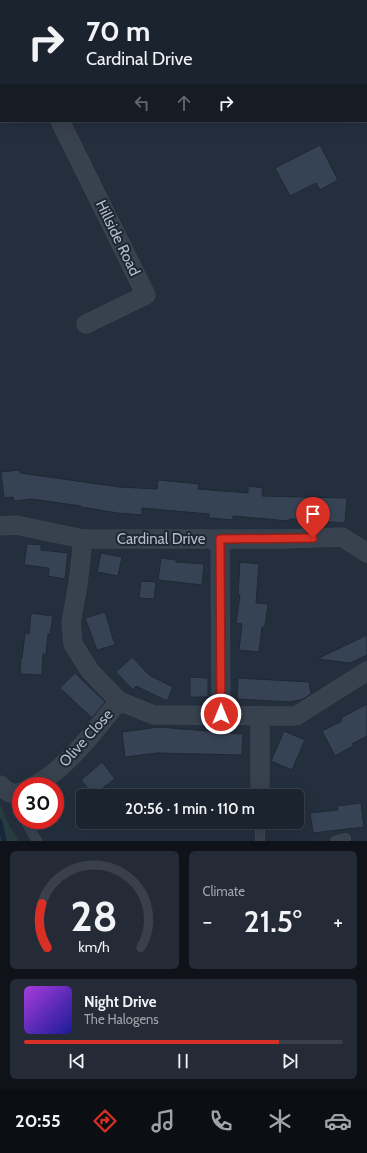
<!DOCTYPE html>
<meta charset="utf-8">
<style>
:root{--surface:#1b232e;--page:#242b36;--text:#f1f3f6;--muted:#a0a4aa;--line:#39404a;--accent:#d93025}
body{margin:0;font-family:Cabin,sans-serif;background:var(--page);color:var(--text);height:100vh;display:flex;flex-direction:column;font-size:15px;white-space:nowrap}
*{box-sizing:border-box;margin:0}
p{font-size:13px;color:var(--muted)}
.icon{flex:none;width:22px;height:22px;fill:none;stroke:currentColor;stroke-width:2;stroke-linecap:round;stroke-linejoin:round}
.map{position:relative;height:841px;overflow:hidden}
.panel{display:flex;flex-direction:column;gap:10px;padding:10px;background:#0f1319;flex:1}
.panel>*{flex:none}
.guide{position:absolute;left:0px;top:0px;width:367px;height:122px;box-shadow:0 4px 16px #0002,0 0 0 1px var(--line);background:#1b232e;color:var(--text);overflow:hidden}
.speed{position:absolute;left:12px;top:777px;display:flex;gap:8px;font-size:20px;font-weight:700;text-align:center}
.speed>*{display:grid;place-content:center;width:52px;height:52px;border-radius:50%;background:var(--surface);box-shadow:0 4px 16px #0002,0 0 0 1px var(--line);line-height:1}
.speed .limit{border:6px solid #d22;background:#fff;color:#111}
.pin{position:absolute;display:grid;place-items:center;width:34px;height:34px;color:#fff;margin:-41px -17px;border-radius:50% 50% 50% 0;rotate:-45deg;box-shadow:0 0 4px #0007}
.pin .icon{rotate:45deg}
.me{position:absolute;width:44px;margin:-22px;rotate:0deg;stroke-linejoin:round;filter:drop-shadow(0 0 3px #0008)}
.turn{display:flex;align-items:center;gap:14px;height:84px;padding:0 20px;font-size:18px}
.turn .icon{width:52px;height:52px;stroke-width:2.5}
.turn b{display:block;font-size:28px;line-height:34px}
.lanes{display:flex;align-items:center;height:38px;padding:0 20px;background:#0003;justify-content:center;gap:20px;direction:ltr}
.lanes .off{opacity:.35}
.big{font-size:30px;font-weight:600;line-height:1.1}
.panel .card{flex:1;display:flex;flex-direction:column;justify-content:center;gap:6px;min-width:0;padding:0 14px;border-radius:6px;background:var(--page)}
.panel .dial{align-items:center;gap:0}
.dial svg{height:104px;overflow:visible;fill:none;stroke:var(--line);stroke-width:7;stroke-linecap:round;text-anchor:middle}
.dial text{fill:var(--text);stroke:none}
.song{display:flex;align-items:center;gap:12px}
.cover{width:48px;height:48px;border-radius:6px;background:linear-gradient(135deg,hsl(280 70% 55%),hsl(240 70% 35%))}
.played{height:4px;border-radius:2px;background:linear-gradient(90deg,var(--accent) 80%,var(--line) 80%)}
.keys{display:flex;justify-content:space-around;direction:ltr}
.heat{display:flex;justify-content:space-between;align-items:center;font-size:22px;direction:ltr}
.panel .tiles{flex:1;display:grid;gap:10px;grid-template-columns:1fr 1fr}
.card:last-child{grid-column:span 2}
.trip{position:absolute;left:76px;top:789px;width:228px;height:40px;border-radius:6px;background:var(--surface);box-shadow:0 4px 16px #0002,0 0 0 1px var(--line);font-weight:600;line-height:40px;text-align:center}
.menu{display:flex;height:64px;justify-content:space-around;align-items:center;background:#0b0e12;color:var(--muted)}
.menu .icon{width:28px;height:28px}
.menu .selected{color:var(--accent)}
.menu b{font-size:18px;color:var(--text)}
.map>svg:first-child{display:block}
</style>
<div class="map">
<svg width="367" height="841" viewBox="0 0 367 841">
<rect width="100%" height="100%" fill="#242f3e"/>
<path fill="#263c3f" d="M0 804 9 825 19 841H0Z"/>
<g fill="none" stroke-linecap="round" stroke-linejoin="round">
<path stroke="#17263c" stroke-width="5" d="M0 822 4 841"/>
</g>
<path fill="#364354" stroke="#1f2835" d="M320 145 338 180 320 190 316 183 290 196 275 168Z
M19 470 20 473 119 487 157 489 158 480 199 484 198 489 248 493V486L263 488 262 496 347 498 345 523 290 519 289 521 233 516V520L209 518V514L142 508V515L118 513 81 507V506L32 499 14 501 13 497 4 498 1 472Z
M27 544 41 545V550L68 553 65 579 48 576 49 568 24 565Z
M101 553 122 557 118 576 97 572Z
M161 558 176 560V562L204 564 202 585 158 580Z
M240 562 259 564 256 603 268 604 265 627H262L259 652 239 650 242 624 236 623 240 595H238Z
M141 581 156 582 154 599 139 598Z
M105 612 115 645 97 650 85 618Z
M31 613 53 616 50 634H48L46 654H43L42 675 20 674 21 658H22L25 633 29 634Z
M367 635V655L350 663 317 659Z
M132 657 149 675 173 687 167 701 136 686 133 690 116 672Z
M75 673 105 702 92 718 60 688Z
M190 677 208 678V697H190Z
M238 678 309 682 311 694 303 699 290 702 237 699Z
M367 704V736L352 744 353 746 335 756 322 731 342 721 341 718Z
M159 727 243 734 242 755 158 753 125 757 122 732Z
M284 731 305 740 292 770 271 761Z
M102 762 115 779 93 795 81 780Z
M361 803 364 827 313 833 310 813 338 810 337 806Z"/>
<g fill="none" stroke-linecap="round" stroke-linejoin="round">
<g stroke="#414a57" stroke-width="10">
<path id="lane" d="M16 794 21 812
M25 820 37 841
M260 841V822
M335 841 346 838"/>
</g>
<g stroke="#414a57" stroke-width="19">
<path id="street" d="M1 0V1
M200 1 202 0
M0 105 1 104
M60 121 146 295 86 324
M0 526 16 525 83 539H283L342 537 367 553
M83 539 78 584 71 622 73 644 90 671 119 701 154 715 296 716 367 671
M220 539 221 715
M260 717V796
M0 785C6 792 13 796 21 792
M33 786C66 770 95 730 119 701"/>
</g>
<use href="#lane" stroke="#38414e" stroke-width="9"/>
<use href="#street" stroke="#38414e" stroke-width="18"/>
</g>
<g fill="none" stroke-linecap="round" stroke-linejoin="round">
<g stroke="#8d1f18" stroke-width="10">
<path id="route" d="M221 714 220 539 313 538"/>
</g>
<use href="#route" stroke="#d93025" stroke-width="7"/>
</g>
<g text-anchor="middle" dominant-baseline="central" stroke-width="4" stroke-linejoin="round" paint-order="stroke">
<g font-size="15" fill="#b4bcc9" stroke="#1d2633">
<text transform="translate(118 238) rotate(64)">Hillside Road</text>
<text x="161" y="539">Cardinal Drive</text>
<text transform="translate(86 738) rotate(-48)">Olive Close</text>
</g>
</g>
</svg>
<div class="speed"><div class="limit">30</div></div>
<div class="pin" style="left:313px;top:538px;background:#d93025"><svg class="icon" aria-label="arrive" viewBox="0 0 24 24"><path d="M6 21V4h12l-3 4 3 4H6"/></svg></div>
<svg class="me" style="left:221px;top:714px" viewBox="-20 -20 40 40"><circle r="17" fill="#d93025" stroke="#fff" stroke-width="3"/><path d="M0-11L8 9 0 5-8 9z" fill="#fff"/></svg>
<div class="trip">20:56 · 1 min · 110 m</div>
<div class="guide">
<div class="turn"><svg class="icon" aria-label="right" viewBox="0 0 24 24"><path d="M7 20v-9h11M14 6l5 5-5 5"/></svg><div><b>70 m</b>Cardinal Drive</div></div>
<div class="lanes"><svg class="icon off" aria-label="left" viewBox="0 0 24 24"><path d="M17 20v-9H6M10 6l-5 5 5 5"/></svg><svg class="icon off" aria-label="ahead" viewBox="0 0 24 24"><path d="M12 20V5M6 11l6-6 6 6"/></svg><svg class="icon" aria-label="right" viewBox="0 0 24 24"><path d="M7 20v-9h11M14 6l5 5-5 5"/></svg></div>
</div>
</div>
<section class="panel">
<div class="tiles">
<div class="card dial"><svg viewBox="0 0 100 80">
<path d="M14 69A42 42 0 1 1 86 69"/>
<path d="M14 69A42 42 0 0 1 10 35" stroke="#d93025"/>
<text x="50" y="56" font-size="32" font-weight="700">28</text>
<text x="50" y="72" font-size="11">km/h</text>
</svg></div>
<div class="card"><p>Climate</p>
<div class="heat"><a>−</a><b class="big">21.5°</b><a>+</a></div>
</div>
<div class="card">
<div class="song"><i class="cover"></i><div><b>Night Drive</b><p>The Halogens</p></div></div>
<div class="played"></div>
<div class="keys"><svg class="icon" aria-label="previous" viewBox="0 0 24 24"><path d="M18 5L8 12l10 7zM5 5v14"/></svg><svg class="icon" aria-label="pause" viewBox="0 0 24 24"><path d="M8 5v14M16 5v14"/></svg><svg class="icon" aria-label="next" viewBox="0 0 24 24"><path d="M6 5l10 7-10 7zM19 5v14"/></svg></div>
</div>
</div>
</section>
<nav class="menu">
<b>20:55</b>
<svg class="icon selected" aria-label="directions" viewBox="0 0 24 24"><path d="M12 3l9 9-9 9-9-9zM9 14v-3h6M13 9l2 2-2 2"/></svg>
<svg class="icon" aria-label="music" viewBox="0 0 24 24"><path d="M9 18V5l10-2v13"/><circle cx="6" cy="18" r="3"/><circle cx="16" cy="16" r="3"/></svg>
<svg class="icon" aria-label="phone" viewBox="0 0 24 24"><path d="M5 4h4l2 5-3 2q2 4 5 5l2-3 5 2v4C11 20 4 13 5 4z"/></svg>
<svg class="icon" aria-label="climate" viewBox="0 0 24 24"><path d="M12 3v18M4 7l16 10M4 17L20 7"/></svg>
<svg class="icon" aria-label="car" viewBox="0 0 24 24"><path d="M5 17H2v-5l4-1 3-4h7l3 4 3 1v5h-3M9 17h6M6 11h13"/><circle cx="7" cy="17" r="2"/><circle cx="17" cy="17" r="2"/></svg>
</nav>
